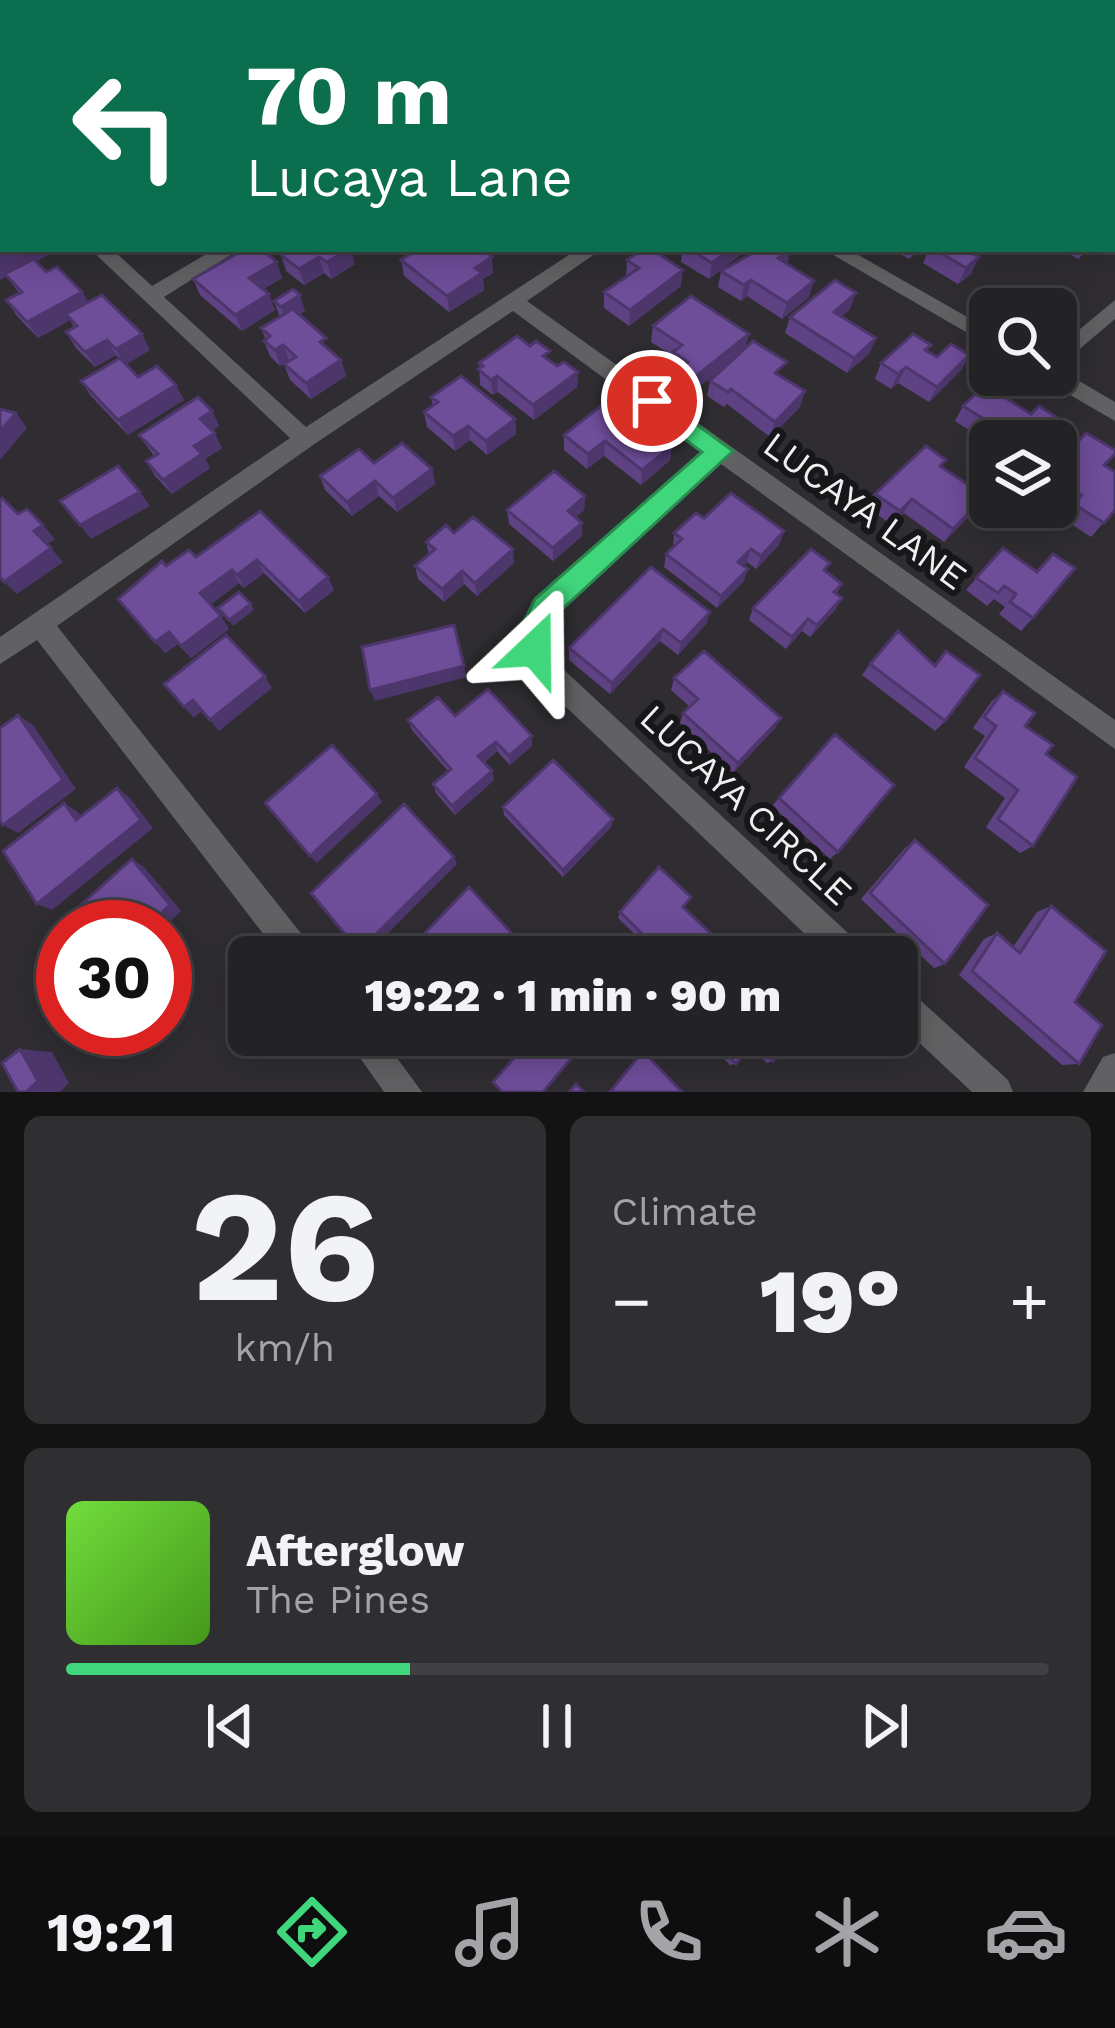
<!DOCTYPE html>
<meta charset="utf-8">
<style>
:root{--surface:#232225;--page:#2f2f32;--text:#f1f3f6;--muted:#a3a4a7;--line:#403f42;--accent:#40d77c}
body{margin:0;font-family:"Work Sans",sans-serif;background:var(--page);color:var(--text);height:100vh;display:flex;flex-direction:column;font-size:45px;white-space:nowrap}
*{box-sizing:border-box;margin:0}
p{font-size:39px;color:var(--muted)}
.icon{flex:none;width:66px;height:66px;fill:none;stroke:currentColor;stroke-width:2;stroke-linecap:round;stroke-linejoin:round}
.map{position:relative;height:1092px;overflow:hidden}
.sheet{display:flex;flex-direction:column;gap:24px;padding:24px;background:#131314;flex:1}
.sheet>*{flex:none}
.top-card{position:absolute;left:0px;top:0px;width:1116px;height:252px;box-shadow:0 6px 30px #0003,0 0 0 3px var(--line);background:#0b6e4f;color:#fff;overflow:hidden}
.tools{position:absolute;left:969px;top:288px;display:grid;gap:24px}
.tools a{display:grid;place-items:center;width:108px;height:108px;border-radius:18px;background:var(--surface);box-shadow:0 6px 30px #0003,0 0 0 3px var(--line);font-size:60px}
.speed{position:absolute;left:36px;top:900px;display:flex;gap:24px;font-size:60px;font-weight:700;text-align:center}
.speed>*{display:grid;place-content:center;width:156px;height:156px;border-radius:50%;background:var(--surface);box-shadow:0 6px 30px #0003,0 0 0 3px var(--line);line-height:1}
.speed .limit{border:18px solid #d22;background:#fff;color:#111}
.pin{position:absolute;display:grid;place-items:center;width:102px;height:102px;color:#fff;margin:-51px;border:6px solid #fff;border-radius:50%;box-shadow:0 3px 12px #0007}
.me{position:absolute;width:132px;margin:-66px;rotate:23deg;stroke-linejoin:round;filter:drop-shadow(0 0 9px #0008)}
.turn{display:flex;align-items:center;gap:42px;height:252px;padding:0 48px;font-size:54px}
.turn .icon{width:156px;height:156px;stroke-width:2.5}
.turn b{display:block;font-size:84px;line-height:102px}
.big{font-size:90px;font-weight:800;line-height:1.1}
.sheet .tile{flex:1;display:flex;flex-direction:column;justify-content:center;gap:18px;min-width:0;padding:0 42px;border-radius:18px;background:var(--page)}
.sheet .dial{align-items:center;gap:0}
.dial b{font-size:156px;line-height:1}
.song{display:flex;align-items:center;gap:36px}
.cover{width:144px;height:144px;border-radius:18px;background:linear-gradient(135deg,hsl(100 70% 55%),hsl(100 70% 35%))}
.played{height:12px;border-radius:6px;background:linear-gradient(90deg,var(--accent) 35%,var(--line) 35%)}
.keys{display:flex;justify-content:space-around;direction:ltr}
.heat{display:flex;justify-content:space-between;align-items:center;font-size:66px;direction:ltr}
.sheet .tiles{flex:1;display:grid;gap:24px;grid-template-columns:1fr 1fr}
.tile:last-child{grid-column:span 2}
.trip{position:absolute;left:228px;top:936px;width:690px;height:120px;border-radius:18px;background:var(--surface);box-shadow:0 6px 30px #0003,0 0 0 3px var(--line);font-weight:800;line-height:120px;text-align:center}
.menu{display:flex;height:192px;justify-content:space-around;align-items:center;background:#0e0e0f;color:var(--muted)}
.menu .icon{width:84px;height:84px}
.menu .selected{color:var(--accent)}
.menu b{font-size:54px;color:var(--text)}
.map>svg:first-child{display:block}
</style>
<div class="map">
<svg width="1115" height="1092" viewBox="0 0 1115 1092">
<rect width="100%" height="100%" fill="#2f2d31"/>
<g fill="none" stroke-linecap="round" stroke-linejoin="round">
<path fill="#616062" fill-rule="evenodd" d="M359 0H376L378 3H361Z
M0 151H3V164H0Z
M1113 203 1115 204V216L1113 215Z
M90 249H112L152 286 215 249H240L164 297 306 427 578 249H602L527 301 1115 720V749L721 464 554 615 548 644 563 669 862 946 866 957H829L545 687 523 644 524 626 536 599 704 452 513 311 313 445 57 626 311 946 315 957H281L37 640 0 664V637L290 438Z
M823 249H848L990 330V346Z
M1115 300V319L1057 368 1115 402V421L1046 381 1042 375H1056V349Z
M897 984 908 989 1008 1080 1013 1092H972L897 1022Z
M344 1035H380L422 1092H384Z
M1115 1053V1092H1083L1103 1057Z"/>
</g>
<path fill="#5f4284" d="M1113 52H1115V95H1113Z
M289 249 355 264 331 279 324 273 304 285 286 271 281 255Z
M683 249H748L709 279 681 262Z
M751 249H791L787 264 809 297 782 319 747 296 741 301 718 287 721 271 750 254Z
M891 249H920L909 259Z
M929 249H982L971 274 958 284 923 263Z
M1061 249H1089L1078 259Z
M52 253 36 261 46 272 82 292 88 302 150 350 126 364 138 377 176 385 184 400 128 435 91 396 81 381 119 358 116 355 95 367 76 348 66 332 74 327 70 320 38 338 17 316 6 300 19 293 7 277Z
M401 260 493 273 483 279 484 290 449 312 404 276Z
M627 260 681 286 629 326 604 308V292L626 277Z
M282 278 263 289 275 310 242 331 200 295 193 279Z
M274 301 305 311 299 315 330 351 341 360 346 376 311 399 290 380 284 364 289 360 280 366 270 356 264 341 266 340 261 328 280 317Z
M850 309 841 317 876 338 869 354 847 373 785 333 790 317Z
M653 326 745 349 782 377 800 407 770 437 727 404 724 407 707 396 710 381 743 351 688 396 674 386 676 371 671 368 673 356 651 342Z
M931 345 927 351 937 357 969 355 961 370 929 402 898 383 891 389 875 379 881 363Z
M550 361 557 366 578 372 577 387 534 420 498 392 493 395 480 385 479 363Z
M1011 390 1006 398 1052 441H990V444L955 421 963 406Z
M431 397 515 419 516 434 487 455 470 440 455 451 427 427 424 412 433 406Z
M212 411 219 426 212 430 222 448 205 459 210 468 172 494 155 476 146 461 154 456 139 435Z
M564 435 672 446 670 460 641 485 604 456 587 469 564 450Z
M374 463 432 469 435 484 397 512 379 496 352 516 325 490 320 476Z
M1056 466H1105L1115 510 1091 537 1062 518 1070 509 1056 501Z
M942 467 985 496 975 510 944 542 904 513 892 525 868 508 875 494Z
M585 496 584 510 576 517 582 536 553 561 509 524 507 510Z
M260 511 334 590 305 613 264 573 244 588 239 583 210 605 229 629 191 658 178 644 165 653 118 599 166 566 196 557Z
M704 518 784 531 779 545 756 569 747 562 743 566 748 569 743 582 717 608 664 567 666 554 673 548 674 533Z
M454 533 514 563 477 596 464 584 444 602 418 579 415 566 429 554 426 542Z
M1003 548 1033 618 1021 631 999 614 1005 607 994 599 987 606 966 590Z
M826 572 842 584 836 594 842 598 835 610 810 637 802 631 786 649 749 620 753 608Z
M710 612 706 624 678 655 660 641 610 694 569 660V648Z
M870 664 945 721 935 731 862 675Z
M674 678 781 718 775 728 733 773 680 723 683 713 690 707 671 690Z
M1003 691 1046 754 1033 846 1020 853 986 827 1005 798 964 767 985 736 973 728 991 702Z
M455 716 532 736V746L510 765 497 751 484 763 494 780 455 815 436 793 433 784 448 771 412 730 408 720Z
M779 798 838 852 830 859 772 806Z
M503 807 613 819 611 827 563 877 504 815Z
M915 840 945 964 934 968 861 899 905 848Z
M1051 906 1075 1002 1079 1064 1062 1065 959 975 984 939 997 933 1013 947 1037 912Z
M620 912 721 957H658L618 918Z
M714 1035H832L817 1056 808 1058 790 1040 773 1061 767 1063 750 1046 736 1064 730 1065 708 1042Z"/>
<path fill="#4d366b" d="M59 0H87L81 3H60Z
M278 0H295V3H273Z
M299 0H322V2L299 3Z
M18 249H49L52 253 0 280V258Z
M349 249H351L355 264 331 279 327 262Z
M730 249H748L709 279 712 263Z
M790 249H791L787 264 778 258Z
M319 257 324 273 304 285 299 269Z
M492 257 493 273 483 279 484 290 449 312 447 296 475 268Z
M979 257 971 274 958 284 966 268Z
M277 262 282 278 255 294 249 278Z
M683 270 681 286 629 326 630 310Z
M751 280 747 296 741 301 744 285Z
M814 281 809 297 782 319 787 303Z
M82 292 92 308 66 314 70 320 38 338 27 322Z
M856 293 850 309 828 328 834 312Z
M269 294 275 310 242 331 235 315Z
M300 295 305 311 287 323 281 307Z
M142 334 150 350 125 365 116 349Z
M749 334 745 349 688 396 690 381Z
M876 338 869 354 847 373 854 358Z
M107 340 116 355 95 367 85 352Z
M283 345 289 360 280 366 275 350Z
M969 355 961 370 929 402 937 387Z
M341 360 346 376 311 399 306 383Z
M906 367 898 383 891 389 898 374Z
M578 372 577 387 534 420 533 405Z
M497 376 498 392 493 395 491 380Z
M176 385 184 400 128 435 118 420Z
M805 391 800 407 770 437 775 422Z
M212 411 219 426 208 434 200 419Z
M16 413 27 428 0 460V431Z
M515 419 516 434 487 455 486 441Z
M468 426 470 440 455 451 453 436Z
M215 433 222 448 205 459 210 468 172 494 163 480 194 446Z
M605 441 604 456 587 469 588 454Z
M672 446 670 460 641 485 642 470Z
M432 469 435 484 397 512 393 498Z
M375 481 379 496 352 516 347 502Z
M140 492 150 506 91 539 80 525Z
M585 496 584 510 567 525 568 511Z
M985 496 975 510 944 542 953 529Z
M912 499 904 513 892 525 900 511Z
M582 523V536L553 561V548Z
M43 525 55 539 46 545 34 531Z
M784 531 779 545 756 569 761 556Z
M51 548 63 562 17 594 4 582Z
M513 549 514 563 477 596 475 583Z
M751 549 747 562 734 575 738 562Z
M257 560 264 573 244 588 237 575Z
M748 569 743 582 717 608 721 596Z
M232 570 239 583 209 606 200 593Z
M462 571 464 584 444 602 442 589Z
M328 577 334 590 305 613 299 601Z
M842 598 835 610 810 637 817 625Z
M251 604 254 610 233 626 229 620Z
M710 612 706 624 678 655 681 643Z
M221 616 229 629 191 658 181 646Z
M808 619 802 631 786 649 792 637Z
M663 629 660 641 610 694 612 683Z
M169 632 178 644 165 653 155 642Z
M464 666 467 677 375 701 370 690Z
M265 676 272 688 219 731 210 720Z
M193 700 202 711 194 718 184 707Z
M18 715 33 725 76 789 18 833 3 825Z
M781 718 775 728 733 773 738 763Z
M532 736V746L510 765 509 756Z
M496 742 497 751 480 766 478 756Z
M492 771 494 780 455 815 452 806Z
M117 788 129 797 153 828 52 910 37 904Z
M377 794 382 802 317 863 310 856Z
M64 803 78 812 90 828 76 820Z
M613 819 611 827 563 877V870Z
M454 857 457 864 365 956 359 951Z
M132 859 144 867 181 911 164 927H146Z
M518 940 519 945 509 957H503Z
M20 1049 52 1052 69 1083 60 1092H26Z"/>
<path fill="#6e4d99" stroke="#4d366b" stroke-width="3" d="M10 0H50L43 3H3Z
M170 0H229L223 3 166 2Z
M463 0H498L493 3H469Z
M1049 0H1073L1090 3H1048Z
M3 73V90L0 91V74Z
M3 222V249H18L0 258V223Z
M245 249H261L277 262 249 278 269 294 235 315 193 279Z
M289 249H349L327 262 319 257 299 269 281 255Z
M418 249H481L492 257 475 268 482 273 447 296 401 260Z
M643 249H651L683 270 630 310 604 292 639 268 627 260Z
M689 249H730L712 263Z
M757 249H790L778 258 814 281 787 303 751 280 744 285 721 271 758 250Z
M934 249H976L971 253 979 257 966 268Z
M34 259 46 272 57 267 82 292 27 322 6 300 22 292 5 274Z
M835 280 856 293 834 312 876 338 854 358 790 317Z
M293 289 300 295 281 307 274 301Z
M102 295 142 334 116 349 107 340 85 352 66 332 77 326 66 314Z
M691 296 749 334 690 381 676 371 688 362 673 352 682 345 653 326Z
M293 309 326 338 320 342 341 360 306 383 284 364 296 357 283 345 275 350 264 341 270 336 261 328Z
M913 334 931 345 925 350 937 357 951 344 969 355 937 387 906 367 898 374 881 363Z
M517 336 530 346 536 341 550 351 543 356 557 366 564 362 578 372 533 405 497 376 491 380 478 369 483 366 479 363Z
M753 341 787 362 775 373 805 391 775 422 731 389 728 392 710 381Z
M120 358 138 377 157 366 176 385 118 420 81 381Z
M461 376 515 419 486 441 468 426 453 436 424 412 438 402 431 397Z
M992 378 1011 390 1004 397 1031 414 1039 406 1066 423 1049 441H1006L1011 436 963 406Z
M198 397 212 411 200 419 215 433 194 446 202 454 163 480 146 461 158 454 139 435Z
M610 399 672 446 642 470 605 441 588 454 564 435Z
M0 409 16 413 0 431Z
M1086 433 1115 450V454L1104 465 1115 472V510L1104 523 1074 504 1082 495 1056 479V466Z
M402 443 432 469 393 498 375 481 347 502 320 476 359 449 374 463Z
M926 446 946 460 940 466 985 496 953 529 912 499 900 511 875 494Z
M118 466 140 492 80 525 60 501Z
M554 471 585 496 568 511 582 523 553 548 507 510Z
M731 493 784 531 761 556 751 549 738 562 748 569 721 596 666 554 682 539 674 533 696 513 704 518Z
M2 498 18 514 27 509 43 525 34 531 51 548 4 582 0 577V500Z
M260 511 328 577 299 601 257 560 237 575 232 570 200 593 221 616 181 646 169 632 155 642 118 599 162 561 166 566 189 550 196 557Z
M473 517 513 549 475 583 462 571 442 589 415 566 435 549 426 542 446 525 454 533Z
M1003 548 1037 572 1053 554 1075 568 1033 618 1010 602 1016 594 1004 586 998 593 976 578Z
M811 549 830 563 824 570 842 584 834 592 842 598 817 625 808 619 792 637 753 608Z
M651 567 710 612 681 643 663 629 612 683 569 648Z
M239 592 251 604 229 620 218 608Z
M454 625 464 666 370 690 362 647Z
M898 631 935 666 946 651 980 675 945 721 870 664Z
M226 635 265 676 210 720 193 700 184 707 164 684Z
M704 651 781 718 738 763 683 713 698 699 674 678Z
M488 689 532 736 509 756 496 742 478 756 492 771 452 806 433 784 451 769 408 720 438 697 455 716Z
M1003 691 1035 713 1025 726 1053 745 1046 754 1077 777 1033 846 998 819 1018 790 975 758 996 726 984 717Z
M18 715 63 780 3 825 0 821V728Z
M835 734 894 785 838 852 779 798Z
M332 745 377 794 310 856 265 803Z
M553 760 613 819 563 870 503 807Z
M117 788 141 820 37 904 3 851 64 803 76 820Z
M404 804 454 857 359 951 311 893Z
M915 840 988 905 945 964 870 893Z
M132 859 170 905 146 927H85L73 912Z
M659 867 691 897 683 907 727 949 721 957H666L620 912Z
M469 887 518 940 503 957H402Z
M1051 906 1106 951 1075 1002 1102 1025 1079 1064 972 971 997 933 1020 953Z
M494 1035H591L543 1092H502L493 1082 514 1058Z
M717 1035H794L773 1061 754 1041 736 1064 713 1039Z
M795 1035H832L817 1056Z
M20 1049 38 1081 26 1092H18L2 1063Z
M643 1051 682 1092H610Z
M576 1084 584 1092H569Z"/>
<path fill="#40d77c" stroke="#2a8c51" stroke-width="3" d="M652 392 733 451 555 616 545 658 535 662 525 658 519 632 535 599 702 452 643 408 639 401Z"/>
<g text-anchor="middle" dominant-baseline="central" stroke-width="12" stroke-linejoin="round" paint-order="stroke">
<g font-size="36" fill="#f0eff2" stroke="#171618">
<text transform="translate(865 511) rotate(36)">LUCAYA LANE</text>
<text transform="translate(746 805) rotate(43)">LUCAYA CIRCLE</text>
</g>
</g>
</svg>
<div class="tools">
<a><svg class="icon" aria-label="search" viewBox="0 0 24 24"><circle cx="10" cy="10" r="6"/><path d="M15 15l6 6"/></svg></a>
<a><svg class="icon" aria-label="layers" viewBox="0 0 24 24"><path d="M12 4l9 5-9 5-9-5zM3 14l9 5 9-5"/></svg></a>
</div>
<div class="speed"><div class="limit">30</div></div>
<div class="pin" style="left:652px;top:401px;background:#d93025"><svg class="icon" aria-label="arrive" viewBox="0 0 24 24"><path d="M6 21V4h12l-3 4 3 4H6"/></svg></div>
<svg class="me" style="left:535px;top:649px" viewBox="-20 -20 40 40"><path d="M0-17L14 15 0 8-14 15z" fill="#40d77c" stroke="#fff" stroke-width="4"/></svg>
<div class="trip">19:22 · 1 min · 90 m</div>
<div class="top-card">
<div class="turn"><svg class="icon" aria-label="left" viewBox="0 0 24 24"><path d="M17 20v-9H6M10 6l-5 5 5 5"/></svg><div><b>70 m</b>Lucaya Lane</div></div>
</div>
</div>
<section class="sheet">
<div class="tiles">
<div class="tile dial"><b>26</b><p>km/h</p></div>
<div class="tile"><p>Climate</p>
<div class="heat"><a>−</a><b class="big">19°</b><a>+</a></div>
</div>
<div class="tile">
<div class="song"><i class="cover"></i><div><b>Afterglow</b><p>The Pines</p></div></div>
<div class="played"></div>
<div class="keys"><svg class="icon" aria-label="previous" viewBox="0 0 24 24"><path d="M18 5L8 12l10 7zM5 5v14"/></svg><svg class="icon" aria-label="pause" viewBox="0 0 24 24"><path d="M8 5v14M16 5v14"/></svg><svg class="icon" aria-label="next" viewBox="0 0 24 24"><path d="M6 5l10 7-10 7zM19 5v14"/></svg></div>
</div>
</div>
</section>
<nav class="menu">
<b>19:21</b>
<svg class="icon selected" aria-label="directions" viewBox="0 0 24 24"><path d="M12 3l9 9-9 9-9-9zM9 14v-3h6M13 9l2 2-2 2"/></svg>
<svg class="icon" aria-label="music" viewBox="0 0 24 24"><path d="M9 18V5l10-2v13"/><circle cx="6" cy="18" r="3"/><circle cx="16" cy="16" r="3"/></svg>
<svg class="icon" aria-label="phone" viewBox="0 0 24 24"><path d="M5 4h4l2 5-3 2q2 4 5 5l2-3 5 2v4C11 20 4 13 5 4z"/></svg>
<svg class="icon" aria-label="climate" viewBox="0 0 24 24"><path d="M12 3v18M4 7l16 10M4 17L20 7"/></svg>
<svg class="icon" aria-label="car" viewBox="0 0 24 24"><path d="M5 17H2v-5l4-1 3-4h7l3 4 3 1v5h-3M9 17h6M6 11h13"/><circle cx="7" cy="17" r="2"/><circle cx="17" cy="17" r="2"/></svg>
</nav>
